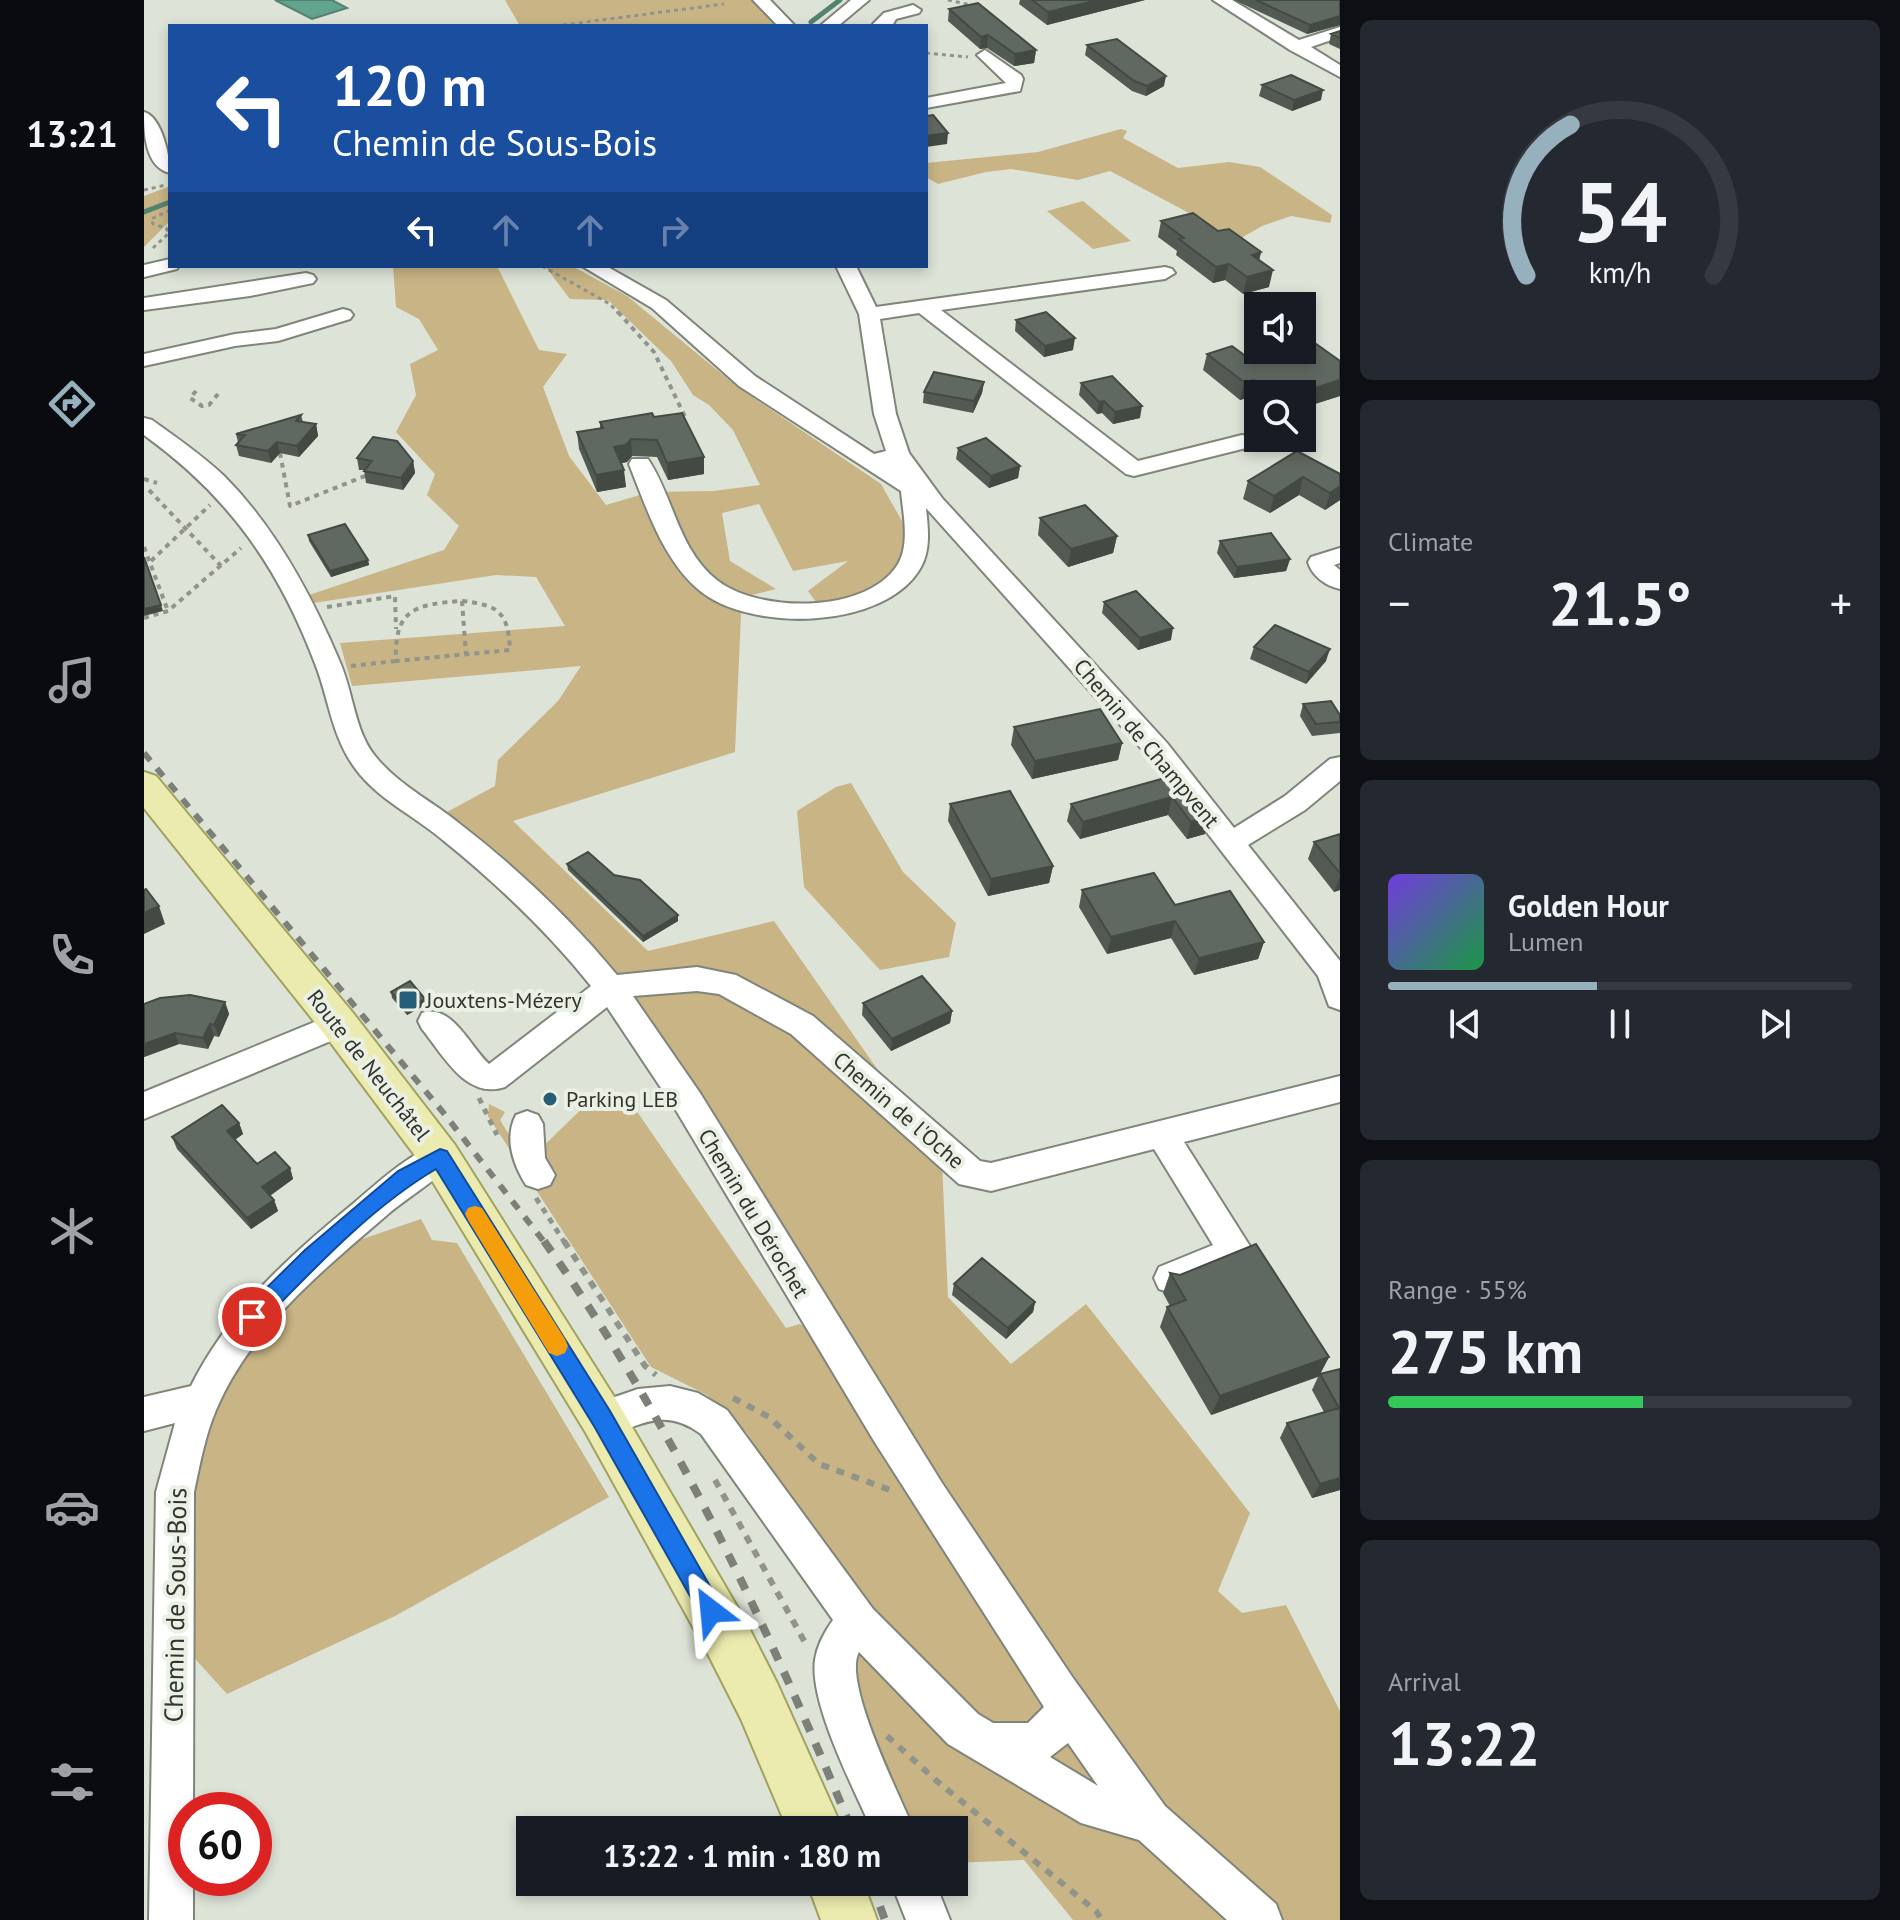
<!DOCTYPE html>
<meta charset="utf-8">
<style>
:root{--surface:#171b24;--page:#242831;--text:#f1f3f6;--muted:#9ea1a6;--line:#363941;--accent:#96b0bd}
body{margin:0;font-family:"PT Sans",sans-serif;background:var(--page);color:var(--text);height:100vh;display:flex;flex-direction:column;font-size:30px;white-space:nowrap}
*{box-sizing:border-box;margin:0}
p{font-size:26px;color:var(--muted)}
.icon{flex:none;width:44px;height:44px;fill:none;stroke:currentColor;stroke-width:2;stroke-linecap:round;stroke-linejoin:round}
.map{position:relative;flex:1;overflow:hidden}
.drawer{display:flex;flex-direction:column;gap:20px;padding:20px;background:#0d0f14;width:560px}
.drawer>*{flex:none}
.hud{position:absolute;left:24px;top:24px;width:760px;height:244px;border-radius:0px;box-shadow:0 4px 12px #0003;background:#1a4fa0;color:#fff;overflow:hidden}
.buttons{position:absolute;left:1100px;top:292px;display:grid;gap:16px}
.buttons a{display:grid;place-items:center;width:72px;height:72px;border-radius:0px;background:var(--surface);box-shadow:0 4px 12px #0003;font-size:40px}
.speed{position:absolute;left:24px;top:1792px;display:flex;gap:16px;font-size:40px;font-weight:700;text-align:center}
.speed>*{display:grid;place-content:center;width:104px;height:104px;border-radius:50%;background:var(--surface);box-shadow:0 4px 12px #0003;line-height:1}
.speed .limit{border:12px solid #d22;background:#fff;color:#111}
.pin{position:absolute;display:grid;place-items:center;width:68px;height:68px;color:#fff;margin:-34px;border:4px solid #fff;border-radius:50%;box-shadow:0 2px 8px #0007}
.me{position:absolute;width:88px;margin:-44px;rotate:331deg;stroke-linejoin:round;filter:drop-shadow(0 0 6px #0008)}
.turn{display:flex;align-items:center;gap:28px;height:168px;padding:0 32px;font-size:36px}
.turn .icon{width:104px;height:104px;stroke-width:2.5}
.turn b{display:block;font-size:56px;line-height:68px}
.lanes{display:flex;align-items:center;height:76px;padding:0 32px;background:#0003;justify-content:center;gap:40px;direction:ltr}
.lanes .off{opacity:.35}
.big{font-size:60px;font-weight:700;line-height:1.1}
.drawer .widget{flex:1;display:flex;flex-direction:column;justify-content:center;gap:12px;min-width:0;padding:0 28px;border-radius:12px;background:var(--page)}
.drawer .dial{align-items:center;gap:0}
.dial svg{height:208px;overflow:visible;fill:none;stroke:var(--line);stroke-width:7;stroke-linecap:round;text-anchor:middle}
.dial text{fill:var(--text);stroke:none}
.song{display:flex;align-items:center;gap:24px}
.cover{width:96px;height:96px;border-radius:12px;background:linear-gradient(135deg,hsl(260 70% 55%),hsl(140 70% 35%))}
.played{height:8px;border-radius:4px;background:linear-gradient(90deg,var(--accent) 45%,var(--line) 45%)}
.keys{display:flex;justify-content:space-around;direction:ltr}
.heat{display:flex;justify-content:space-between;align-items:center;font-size:44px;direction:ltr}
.charge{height:12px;border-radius:6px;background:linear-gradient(90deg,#34c759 55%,var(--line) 0)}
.trip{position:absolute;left:372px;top:1816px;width:452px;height:80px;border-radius:0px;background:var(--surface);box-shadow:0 4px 12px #0003;font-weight:700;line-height:80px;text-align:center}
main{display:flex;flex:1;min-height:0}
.menu{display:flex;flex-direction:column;width:144px;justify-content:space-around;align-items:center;background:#090b0e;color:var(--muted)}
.menu .icon{width:56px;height:56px}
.menu .selected{color:var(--accent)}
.menu b{font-size:36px;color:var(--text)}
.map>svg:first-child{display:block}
</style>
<main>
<nav class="menu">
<b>13:21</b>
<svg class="icon selected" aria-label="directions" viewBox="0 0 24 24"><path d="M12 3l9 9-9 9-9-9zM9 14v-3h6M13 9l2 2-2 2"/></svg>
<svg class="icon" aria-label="music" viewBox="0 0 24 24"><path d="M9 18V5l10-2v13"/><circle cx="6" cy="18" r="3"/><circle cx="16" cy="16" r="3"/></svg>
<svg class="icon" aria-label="phone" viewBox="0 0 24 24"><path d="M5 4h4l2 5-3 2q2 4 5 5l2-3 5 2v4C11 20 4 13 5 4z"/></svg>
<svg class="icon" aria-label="climate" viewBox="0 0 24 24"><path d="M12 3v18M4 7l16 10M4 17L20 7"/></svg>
<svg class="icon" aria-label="car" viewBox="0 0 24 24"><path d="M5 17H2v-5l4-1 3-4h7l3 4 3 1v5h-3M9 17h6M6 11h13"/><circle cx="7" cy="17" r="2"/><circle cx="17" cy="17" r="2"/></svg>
<svg class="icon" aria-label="filters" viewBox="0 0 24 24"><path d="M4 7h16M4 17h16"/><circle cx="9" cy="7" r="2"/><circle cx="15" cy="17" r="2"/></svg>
</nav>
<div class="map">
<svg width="1196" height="1920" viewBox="0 0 1196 1920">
<rect width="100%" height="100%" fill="#dde3d7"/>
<path fill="#c8b484" d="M361 0H608L631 26H376Z
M977 129 983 131 979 138 1034 168 1085 162 1116 167 1188 215 1186 223 1147 216 1118 226 1085 245 1047 214 966 171 934 180 867 169 842 172 794 184 782 177V163L894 152Z
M26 186V221L0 247V196Z
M939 201 987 241 949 249 903 211Z
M249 266H353L395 350 423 354 399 387 425 456 462 505 506 492 570 491 616 485 589 430 565 405 549 395 527 361 464 300 426 299 401 266H428L483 296 595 388 737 484 772 546 741 591 678 610 664 591 704 561 649 571 615 504 578 513 586 561 632 589 592 599 597 614 591 752 369 821 504 951 630 921 798 1162 804 1297 867 1364 942 1304 1106 1513 1074 1591 1098 1613 1142 1605 1196 1711V1920H929L880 1860 810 1863V1830H765L710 1720 717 1620 644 1496 603 1433 563 1395 507 1367 344 1116 345 1104 361 1112 356 1120 382 1163 457 1090 494 1113 642 1328 656 1324 674 1335 790 1537 817 1524 476 977 303 812 351 786 354 760 414 701 437 666 208 686 196 643 421 626 392 577 352 575 163 604 159 597 300 550 315 526 283 495 291 474 252 432 272 395 266 364 294 350 275 319 252 307Z
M707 783 759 872 812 923 805 957 736 970 660 887 653 811 692 787Z
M277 1219 288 1240 313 1243 465 1497 251 1616 83 1694 44 1651 54 1433 102 1343 198 1246Z"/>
<path fill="#62a48d" stroke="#548271" stroke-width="2" d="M131 0H188L203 8 168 19Z"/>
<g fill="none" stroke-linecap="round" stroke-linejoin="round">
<path stroke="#548271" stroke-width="5" d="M667 22 696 0
M0 212 26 202"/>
<g stroke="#80857b" stroke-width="4">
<path id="minor" d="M609 0H626L651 26H634Z
M707 0H725L694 26H676Z
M1069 0H1088L1155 40 1196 27V37L1167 47 1196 65V77L1146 50Z
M769 5 777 10 775 13 752 19 748 26 729 24 740 13Z
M841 50 877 75 879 79 876 91 782 108V98L862 83 833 55Z
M0 112C18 117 26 157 26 173 1 167 0 133 0 112Z
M26 259V266H35L33 269 0 277V265Z
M438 266H462L522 300 611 376 730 454 742 451 730 414 715 314 692 266H712L732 307 1021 267 1028 269 1031 273 1021 279 797 310 994 461 1098 435 1106 437 1109 442 1106 447 990 476 982 474 775 313 736 319 752 414 765 453 798 498 1023 743 1090 828 1141 796 1186 759 1196 757V781L1161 810 1104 845 1196 961V1010L1185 1006 1174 976 1003 755 782 508C784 527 787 549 777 567 742 630 606 633 555 590 519 560 502 507 485 464L488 459H504C530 498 534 550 574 581 616 613 724 614 754 564 766 544 759 513 757 491L595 386 508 308Z
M162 273 169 275 172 279 169 283 106 296 0 310V298Z
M199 309 206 311 209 315 206 319 134 341 91 346 0 366V354L91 334 132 329Z
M0 418 8 420C33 438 58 455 80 476 131 527 167 594 195 660 209 690 210 730 231 756 254 785 288 801 316 824 373 868 427 919 473 975L553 967 592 975 669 1016 836 1161 847 1163 1196 1076V1102L1040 1142 1109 1251 1104 1261 1027 1293 1015 1289 1010 1278 1015 1267 1069 1245 1010 1149 847 1191 815 1184 647 1034 575 994 553 991 489 996 556 1093 798 1483 929 1678 1021 1806 1132 1904 1138 1920H1083L995 1840 937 1823 804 1744 715 1652C698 1682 756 1796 770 1830H728C710 1789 665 1703 671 1660 673 1646 681 1631 689 1620L557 1434C508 1397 483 1445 445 1430L440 1418 445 1406 494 1389 526 1386 554 1393 583 1410 729 1609 834 1714 849 1723H884L900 1707 730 1441 533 1112 463 1007 361 1087C322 1100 300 1056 278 1029L274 1021 278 1013C308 1003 326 1047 345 1064L447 986C404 932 353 884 300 841 271 816 233 799 211 768 188 737 185 700 172 666 135 568 85 496 0 435ZM924 1743 954 1786 906 1757Z
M1196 548V563L1190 565 1196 570V589C1182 586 1168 576 1164 562L1167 557Z
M195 1012 206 1015 210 1024 206 1033 0 1119V1092Z
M383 1111 394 1115 399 1124 401 1158 411 1175 406 1185 394 1189 382 1185C369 1164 360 1138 372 1115Z
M296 1143 308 1147 312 1157C304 1173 260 1200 243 1215 178 1271 107 1328 72 1410 61 1436 56 1464 50 1492L49 1810H42V1878H49V1920H5L12 1492 31 1423 0 1431V1397L47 1386C85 1310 145 1256 210 1203 236 1181 263 1155 296 1143Z
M747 1882H791L806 1920H762Z"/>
</g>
<g stroke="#a2a25f" stroke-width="4">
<path id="major" d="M0 772 12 776 209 1013 311 1145 474 1403 601 1620 633 1683 699 1830H644L597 1719 565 1656 442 1433 281 1169 181 1035 0 808Z
M663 1882H719L733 1920H677Z"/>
</g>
<path stroke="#90948b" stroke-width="3" stroke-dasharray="4 4" stroke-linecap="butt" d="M804 0 827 5
M411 26 580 4
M782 53 824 57
M0 190 22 185
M9 248 25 233 22 228 9 224 7 219 26 210
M398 266 466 304 475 314"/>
<path stroke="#90948b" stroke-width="4" stroke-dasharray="5 5" stroke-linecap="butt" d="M474 312 510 352 542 419 537 420
M52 391 46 398 58 406 65 405 74 394
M136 453 146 506 226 474
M0 479 13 483
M5 490 77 566
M0 547 24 611
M7 561 66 505
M318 601 322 655
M318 601C356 605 364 613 366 650L252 661C250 610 270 604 318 601Z
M183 607 251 596 252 629
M0 618 24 611 97 548
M207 666 252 661"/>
<path stroke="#90948b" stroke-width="5" stroke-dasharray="6 6" stroke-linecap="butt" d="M335 1098 353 1135
M392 1198 421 1243"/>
<path stroke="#90948b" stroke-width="6" stroke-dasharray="8 8" stroke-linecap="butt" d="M420 1241 501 1366 512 1375
M589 1398 625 1417 675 1464 746 1490
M571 1480 663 1646
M743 1736 794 1782 952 1911 958 1920"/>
<use href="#minor" fill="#fff" fill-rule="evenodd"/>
<use href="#major" fill="#ebebaf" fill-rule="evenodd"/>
<path stroke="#7d8078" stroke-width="6" stroke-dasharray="10 10" stroke-linecap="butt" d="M0 753 298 1111 401 1243"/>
<path stroke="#7d8078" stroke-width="8" stroke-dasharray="13 13" stroke-linecap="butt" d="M400 1241C529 1423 623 1625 708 1830
M727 1882 741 1920"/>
</g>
<path fill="#535a53" d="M876 0H1001L903 25 875 4Z
M1090 0H1196V25L1163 34Z
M805 9 892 50 890 63 870 66 843 48 836 49 804 21Z
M1196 31V49L1185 44 1187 34Z
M943 45 1020 86 1002 96 988 91 941 55Z
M1118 85 1177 100 1148 111 1115 96Z
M1017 221 1074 231 1117 252 1115 260 1125 287 1099 294 1081 280 1069 283 1032 255 1033 251 1014 237Z
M872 320 929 350 900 357 871 331Z
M1063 354 1107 360 1196 396 1158 408V394H1114V403L1106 397 1096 400 1059 370Z
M840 382 838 393 829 413 779 403 780 392Z
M937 383 996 418 969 424 958 413 953 414 935 395Z
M157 415 159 422 172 424 174 436 155 457 136 453 127 463 95 456 92 445 94 442 92 434Z
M510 417 560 474 524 480 513 457 488 456 483 462 478 463 482 487 453 492 435 449 433 432 456 428V422Z
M814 448 876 466 874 478 845 488 812 459Z
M213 458 269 461 271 473 259 490 222 483 220 470H215Z
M1196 474V500L1181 510 1155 495 1126 513 1099 499 1104 481Z
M896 518 973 536 969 553 924 567 894 535Z
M164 535 224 560 225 565 187 577 165 541Z
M1076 541 1146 559 1142 571 1090 578 1073 553Z
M960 602 1027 640 994 650 958 613Z
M1110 647 1182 661 1162 684 1106 659Z
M1159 704 1196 715V733L1168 736 1156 716Z
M870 727 978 743 974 760 888 779 867 745Z
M1032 775 1061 834 1043 839 1024 815 936 839 923 821 927 804Z
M806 804 909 866 905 883 844 896 804 821Z
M1196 834V890L1190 892 1164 859 1170 842Z
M423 864 470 875 534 915V921L499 942 424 870Z
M938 890 1031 905 1120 942 1114 959 1050 975 1027 938 963 954 935 907Z
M247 992 281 999 283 1004 263 1015 248 998Z
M81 1002 85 1014 75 1037 70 1036 64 1049 35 1044 0 1057V1004Z
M719 1003 808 1011 806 1023 747 1051 718 1015Z
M95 1123 99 1134 91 1140 113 1164 146 1168 149 1179 126 1196 130 1200 134 1211 107 1229 33 1149 28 1137Z
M1026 1273 1185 1357 1176 1374 1196 1369V1490L1168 1498 1136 1438 1143 1423 1180 1412 1168 1390 1174 1377 1067 1415 1016 1327 1023 1307 1026 1306 1019 1293Z
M810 1284 891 1302 889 1312 862 1339 808 1295Z"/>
<path fill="#434a44" d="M954 0H1001L903 25 904 12Z
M1196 16V25L1163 34 1166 25Z
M844 35 843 48 836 49 837 37Z
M892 50 890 63 870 66 871 54Z
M1022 76 1020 86 1002 96 1003 86Z
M1179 90 1177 100 1148 111 1150 100Z
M804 133 803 144 782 147V136Z
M1117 252 1113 269 1108 255Z
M1085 264 1081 280 1069 283 1072 267Z
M1129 270 1125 287 1099 294 1103 277Z
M931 338 929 350 900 357 901 346Z
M1110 380 1106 397 1096 400 1100 382Z
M1196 380V396L1158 408V394H1152Z
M840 382 838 393 829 413 830 401Z
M960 401 958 413 953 414 955 402Z
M998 406 996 418 969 424 971 412Z
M172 424 174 436 155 457 153 446Z
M487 439 488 456 483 462 472 464 470 447Z
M133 442 136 453 127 463 124 451Z
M560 457V474L524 480 523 463Z
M269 461 271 473 259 490 257 478Z
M876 466 874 478 845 488 847 476Z
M480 470 482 487 453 492 452 475Z
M1159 477 1155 495 1126 513 1130 496Z
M1196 486V500L1181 510 1186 493Z
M973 536 969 553 924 567 927 549Z
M1146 559 1142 571 1090 578 1093 567Z
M224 560 225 565 187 577 186 571Z
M17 605 19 611 0 616V609Z
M1029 628 1027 640 994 650 996 638Z
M1186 649 1182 661 1162 684 1165 672Z
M978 743 974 760 888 779 891 761Z
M1028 797 1024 815 936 839 939 822Z
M1065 817 1061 834 1043 839 1047 822Z
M909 866 905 883 844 896 847 879Z
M1196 876V890L1190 892Z
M15 906 21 924 0 934V913Z
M534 915V921L499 942V936Z
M1031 921 1027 938 963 954 967 937Z
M1120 942 1114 959 1050 975 1055 958Z
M281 999 283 1004 263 1015 262 1009Z
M81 1002 85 1014 75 1037 70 1025Z
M808 1011 806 1023 747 1051 748 1039Z
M66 1024 70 1036 64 1049 59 1038Z
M31 1033 35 1044 0 1057V1044Z
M95 1123 99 1134 87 1142 83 1131Z
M146 1168 149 1179 122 1198 118 1187Z
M130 1200 134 1211 107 1229 103 1218Z
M891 1302 889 1312 862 1339 864 1328Z
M1185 1357 1175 1376 1067 1415 1076 1396Z
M1196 1478V1490L1168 1498 1176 1484Z"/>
<path fill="#606961" stroke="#434a44" stroke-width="2" d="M888 0H954L904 12Z
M1112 0H1196V16L1166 25Z
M834 3 892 50 871 54 844 35 837 37 805 9Z
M1196 31V38L1187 34Z
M973 39 1022 76 1003 86 990 81 943 45Z
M1147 75 1179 90 1150 100 1118 85Z
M789 115 804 133 782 136V116Z
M1049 213 1074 231 1085 229 1117 252 1108 255 1129 270 1103 277 1085 264 1072 267 1035 239 1040 238 1017 221Z
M902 312 931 338 901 346 872 320Z
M1168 341 1196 361V380L1152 394H1129L1110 380 1100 382 1063 354 1088 346 1107 360 1139 350H1158V344Z
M790 372 840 382 830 401 780 392Z
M968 376 998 406 971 412 960 401 955 402 937 383Z
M508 413 510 417 538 413 560 457 523 463 513 440 487 439 482 445 470 447 480 470 452 475 433 432 459 428 456 422Z
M157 415 152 421 172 424 153 446 133 442 124 451 92 445 101 435 92 434Z
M229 437 253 441 269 461 257 478 220 471 228 461 213 458Z
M842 438 876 466 847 476 814 448Z
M1153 451 1196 474V486L1186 493 1159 477 1130 496 1104 481Z
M941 505 973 536 927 549 896 518Z
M201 524 224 560 186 571 164 535Z
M1127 533 1146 559 1093 567 1076 541Z
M0 557 17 605 0 609Z
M992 591 1029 628 996 638 960 602Z
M1131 625 1186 649 1165 672 1110 647Z
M1187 701 1196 715V722L1172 724 1159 704Z
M956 709 978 743 891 761 870 727Z
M1032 775 1065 817 1047 822 1028 797 939 822 927 804Z
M866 791 909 866 847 879 806 804Z
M1196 834V873L1170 842Z
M444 852 470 875 496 880 534 915 499 936 423 864Z
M1010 873 1031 905 1086 891 1120 942 1055 958 1031 921 967 937 938 890Z
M2 889 15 906 0 913V890Z
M778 976 808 1011 748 1039 719 1003Z
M266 981 281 999 262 1009 247 992Z
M46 995 81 1002 70 1025 66 1024 59 1038 31 1033 0 1044V1004L16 998Z
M78 1105 95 1123 83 1131 113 1164 131 1152 146 1168 118 1187 130 1200 103 1218 28 1137Z
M1112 1244 1185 1357 1076 1396 1023 1307 1042 1300 1026 1273 1036 1275Z
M838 1258 891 1302 864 1328 810 1284Z
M1196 1369V1478L1176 1484 1143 1423 1195 1408 1176 1374Z"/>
<path fill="#1a73e8" stroke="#114b97" stroke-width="2" d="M296 1149 303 1151 466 1411 575 1602 579 1611 575 1619 567 1623 559 1619 450 1426 292 1169C226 1208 170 1269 116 1324L108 1327 100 1324 97 1317 100 1310 161 1250 254 1171Z"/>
<path fill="#f59e0b" d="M331 1206 338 1208 421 1339 424 1346 421 1353 413 1356 405 1353 324 1220 321 1214 324 1208Z"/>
<g fill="#265e78" stroke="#eaf0e4" stroke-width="3">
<rect x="254" y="990" width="20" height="20" rx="4"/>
<circle cx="406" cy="1099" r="8"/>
</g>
<g text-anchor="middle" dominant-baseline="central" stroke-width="8" stroke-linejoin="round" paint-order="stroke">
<g font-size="22" fill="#32342f" stroke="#eaf0e4">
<text transform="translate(1003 743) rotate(50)">Chemin de Champvent</text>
<text transform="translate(225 1065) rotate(52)">Route de Neuchâtel</text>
<text transform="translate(755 1110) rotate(41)">Chemin de l'Oche</text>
<text transform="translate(610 1213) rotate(59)">Chemin du Dérochet</text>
</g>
<g font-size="22" fill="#32342f" stroke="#eaf0e4" text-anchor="start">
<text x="282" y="1000">Jouxtens-Mézery</text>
<text x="422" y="1099">Parking LEB</text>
</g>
<g font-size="26" fill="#32342f" stroke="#eaf0e4">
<text transform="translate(31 1605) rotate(-89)">Chemin de Sous-Bois</text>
</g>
</g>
</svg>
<div class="buttons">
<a><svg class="icon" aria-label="sound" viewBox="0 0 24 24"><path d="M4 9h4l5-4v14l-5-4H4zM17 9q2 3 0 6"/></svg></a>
<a><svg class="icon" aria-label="search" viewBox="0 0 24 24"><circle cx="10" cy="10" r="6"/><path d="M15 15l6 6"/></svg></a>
</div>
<div class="speed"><div class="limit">60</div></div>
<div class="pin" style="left:108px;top:1317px;background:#d93025"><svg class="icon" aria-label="arrive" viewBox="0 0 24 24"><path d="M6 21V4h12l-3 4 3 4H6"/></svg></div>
<svg class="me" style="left:567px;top:1611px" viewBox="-20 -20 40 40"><path d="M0-17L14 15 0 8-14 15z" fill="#1a73e8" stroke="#fff" stroke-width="4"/></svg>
<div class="trip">13:22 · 1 min · 180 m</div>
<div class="hud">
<div class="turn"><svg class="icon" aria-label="left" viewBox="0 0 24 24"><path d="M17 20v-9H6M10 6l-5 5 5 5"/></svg><div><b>120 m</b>Chemin de Sous-Bois</div></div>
<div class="lanes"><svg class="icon" aria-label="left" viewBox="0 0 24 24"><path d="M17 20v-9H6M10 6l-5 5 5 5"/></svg><svg class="icon off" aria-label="ahead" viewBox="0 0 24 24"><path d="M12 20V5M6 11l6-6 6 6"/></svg><svg class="icon off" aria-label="ahead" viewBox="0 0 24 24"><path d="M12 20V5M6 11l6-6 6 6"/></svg><svg class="icon off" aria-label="right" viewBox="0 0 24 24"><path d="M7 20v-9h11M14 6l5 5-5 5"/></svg></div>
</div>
</div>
<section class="drawer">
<div class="widget dial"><svg viewBox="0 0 100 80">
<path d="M14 69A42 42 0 1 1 86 69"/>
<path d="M14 69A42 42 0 0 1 31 11" stroke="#96b0bd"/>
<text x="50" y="56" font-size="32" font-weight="700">54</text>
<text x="50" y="72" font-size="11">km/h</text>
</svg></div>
<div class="widget"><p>Climate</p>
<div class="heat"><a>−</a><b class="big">21.5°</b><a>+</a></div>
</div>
<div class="widget">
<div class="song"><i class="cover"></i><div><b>Golden Hour</b><p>Lumen</p></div></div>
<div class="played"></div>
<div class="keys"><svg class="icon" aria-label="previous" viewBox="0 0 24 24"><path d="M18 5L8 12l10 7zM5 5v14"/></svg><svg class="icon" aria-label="pause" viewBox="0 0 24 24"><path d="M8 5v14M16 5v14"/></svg><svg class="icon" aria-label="next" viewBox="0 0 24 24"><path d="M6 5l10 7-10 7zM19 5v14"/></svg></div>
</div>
<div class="widget"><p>Range · 55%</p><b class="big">275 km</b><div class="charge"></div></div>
<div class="widget"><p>Arrival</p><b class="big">13:22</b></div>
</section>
</main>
